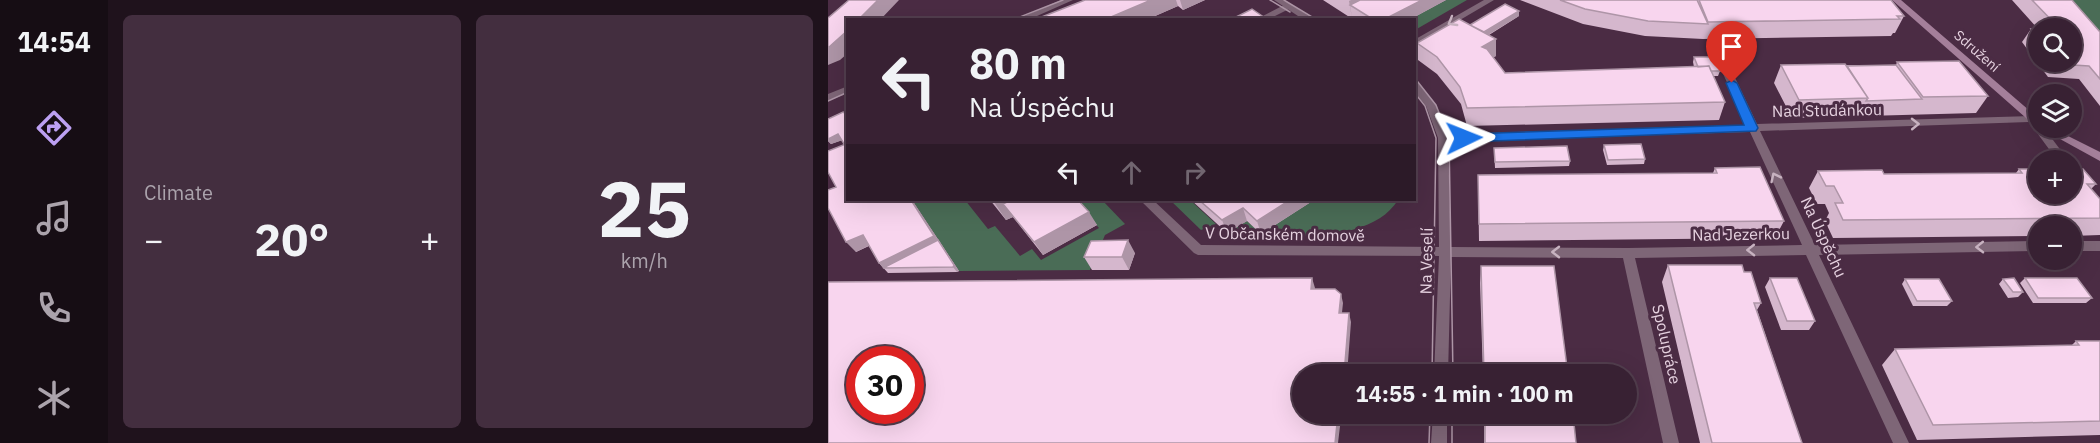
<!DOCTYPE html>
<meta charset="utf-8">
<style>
:root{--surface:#382133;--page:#432e3f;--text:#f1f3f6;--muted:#aba3ac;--line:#523e4e;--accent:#bca0f2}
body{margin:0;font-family:"IBM Plex Sans",sans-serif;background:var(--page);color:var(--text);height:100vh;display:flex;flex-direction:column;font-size:22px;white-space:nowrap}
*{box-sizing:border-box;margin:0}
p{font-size:20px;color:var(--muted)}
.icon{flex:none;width:33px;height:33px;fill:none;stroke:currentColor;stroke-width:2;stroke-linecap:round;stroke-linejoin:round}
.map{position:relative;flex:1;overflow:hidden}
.sheet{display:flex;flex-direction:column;gap:15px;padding:15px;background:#1f121c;width:720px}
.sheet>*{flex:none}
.banner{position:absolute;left:18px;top:18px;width:570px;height:183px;border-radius:0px;box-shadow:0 6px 24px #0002,0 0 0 2px var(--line);background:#382133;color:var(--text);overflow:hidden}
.buttons{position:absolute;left:1200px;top:18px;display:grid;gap:12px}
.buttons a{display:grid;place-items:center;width:54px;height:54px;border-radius:50%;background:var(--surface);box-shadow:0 6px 24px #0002,0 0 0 2px var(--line);font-size:30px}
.speed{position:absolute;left:18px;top:346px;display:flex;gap:12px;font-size:30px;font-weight:700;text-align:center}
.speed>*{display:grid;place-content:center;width:78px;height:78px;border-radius:50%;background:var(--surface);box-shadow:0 6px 24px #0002,0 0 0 2px var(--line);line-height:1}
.speed .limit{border:9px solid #d22;background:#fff;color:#111}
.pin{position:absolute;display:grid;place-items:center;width:51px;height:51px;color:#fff;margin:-62px -26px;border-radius:50% 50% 50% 0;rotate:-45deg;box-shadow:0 0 6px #0007}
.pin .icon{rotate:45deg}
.me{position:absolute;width:66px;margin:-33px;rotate:88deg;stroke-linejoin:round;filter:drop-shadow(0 0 4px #0008)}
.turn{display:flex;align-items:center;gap:21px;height:126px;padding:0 24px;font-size:27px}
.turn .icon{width:78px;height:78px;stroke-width:2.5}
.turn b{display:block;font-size:42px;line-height:51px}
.lanes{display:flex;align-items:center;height:57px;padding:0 24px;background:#0003;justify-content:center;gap:30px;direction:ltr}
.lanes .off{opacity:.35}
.big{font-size:45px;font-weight:700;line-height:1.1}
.sheet .widget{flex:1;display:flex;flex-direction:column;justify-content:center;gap:9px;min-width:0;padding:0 21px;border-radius:9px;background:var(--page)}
.sheet .dial{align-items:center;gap:0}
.dial b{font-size:78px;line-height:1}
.heat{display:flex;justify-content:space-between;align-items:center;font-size:33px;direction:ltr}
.sheet .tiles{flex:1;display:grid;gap:15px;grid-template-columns:repeat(2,1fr)}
.trip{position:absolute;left:464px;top:364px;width:345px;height:60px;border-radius:30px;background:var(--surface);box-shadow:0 6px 24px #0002,0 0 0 2px var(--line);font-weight:700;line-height:60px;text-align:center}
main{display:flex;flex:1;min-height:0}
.tab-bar{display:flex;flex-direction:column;width:108px;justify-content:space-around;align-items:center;background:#160d14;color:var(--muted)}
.tab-bar .icon{width:42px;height:42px}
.tab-bar .current{color:var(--accent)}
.tab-bar b{font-size:27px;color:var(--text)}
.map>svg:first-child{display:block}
</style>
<main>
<nav class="tab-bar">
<b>14:54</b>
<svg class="icon current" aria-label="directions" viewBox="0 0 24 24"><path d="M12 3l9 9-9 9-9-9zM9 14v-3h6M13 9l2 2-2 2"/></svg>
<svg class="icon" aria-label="music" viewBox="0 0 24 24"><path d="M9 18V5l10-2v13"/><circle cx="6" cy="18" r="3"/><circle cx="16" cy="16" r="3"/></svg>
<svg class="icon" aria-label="phone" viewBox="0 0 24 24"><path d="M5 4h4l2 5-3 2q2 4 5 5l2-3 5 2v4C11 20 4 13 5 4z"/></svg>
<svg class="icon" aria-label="climate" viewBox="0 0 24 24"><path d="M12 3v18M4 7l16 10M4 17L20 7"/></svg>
</nav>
<section class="sheet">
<div class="tiles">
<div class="widget"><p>Climate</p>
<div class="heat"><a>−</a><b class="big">20°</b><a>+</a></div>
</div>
<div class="widget dial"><b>25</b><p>km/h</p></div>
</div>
</section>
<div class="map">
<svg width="1272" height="443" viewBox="0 0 1272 443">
<rect width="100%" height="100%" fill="#4b2c44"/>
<path fill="#4a6c56" d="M618 0H639L587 30 586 20H580Z
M1205 0H1272V58L1237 17Z
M84 200H137L160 229 167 226 192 256 204 249 213 260 271 228 246 200H274L297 224 277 235 262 270 131 271Z
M342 200H362L388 224 373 230Z
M486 200H570C541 247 447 236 399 233L419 221 433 233Z"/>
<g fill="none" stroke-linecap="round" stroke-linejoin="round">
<path fill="#7e6677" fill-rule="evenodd" d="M460 3 464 6 463 8 439 20H427Z"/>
<path fill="#7e6677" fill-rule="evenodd" d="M233 0H245L200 20H187Z
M446 0H456L487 20H476Z
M656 0H666L586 47V40Z
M887 43 892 46 929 124 1204 116 1210 120V128H1216L1240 160H1229L1201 122 932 131 987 245 1210 241V251L991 255 1081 443H1065L978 255 807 258 851 443H835L795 258 623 257 620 375H606L611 256 370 255 366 253 312 200H325L373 245 611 247 610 138 598 106 586 91V81L590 82 608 105 619 134 919 125 882 46ZM922 132 974 245 800 248 623 247 620 141Z
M20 86V93L0 101V94Z
M1244 241H1272V251H1244Z
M605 414H619V443H603Z"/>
<path fill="#a47f9a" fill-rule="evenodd" d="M1064 0H1073L1210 118V126L1206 125Z
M1212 128H1224L1272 152V161Z"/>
<path stroke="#ae96a7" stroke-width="1.5" d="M442 0 462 12
M456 0 489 20
M184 20 235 0
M586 77 608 105 621 138 625 375
M586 92 597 106 608 138 604 375
M0 101 20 92
M624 414V443
M601 443 602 414"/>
</g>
<path fill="#d5b7cd" d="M257 0H377L355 10 350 6 318 20H206Z
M495 0H618L581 20H526Z
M692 0H1063L1076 16 1067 33H1065L1063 36 875 39 817 36 755 24Z
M1184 0H1244L1272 32V106L1251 79 1220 77 1194 42 1203 29H1210V62H1244V28L1210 29Z
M691 16 661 35 668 56 665 57 677 73 866 67 865 62 866 57 892 71 890 76H885L897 102 891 120 639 126 633 104 609 74 590 60 589 43 642 25Z
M1069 62 1160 96 1148 113 964 118 946 83 953 65H1068Z
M15 112 20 200H84L131 271 129 272 60 273 51 263 41 246 28 252 8 187 16 144 14 140 3 144 0 141V119Z
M776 145 817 159 816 164 779 165 775 150Z
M666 148 742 161 741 166 667 168Z
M887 168 956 221 947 238 651 241 650 175 885 173Z
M1191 169H1244L1268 184 1263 189 1272 199V235L1244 236V226H1210V236L1005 238 997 221 1001 213 997 204H989L981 188 990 171 1056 174 1188 173Z
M162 200H250L269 225 215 255 185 217 178 220Z
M363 200H486L433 234 419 221 399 233Z
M307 253 301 270H264L256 257Z
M840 265 916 272 933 303 929 310 974 443H872L834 282Z
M653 266 740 375H655L652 283Z
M942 278 987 321 981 330H953L937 287Z
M1197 278 1264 298 1258 303H1205L1192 283Z
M1077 279 1124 301 1119 306H1085L1074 284Z
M1175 279 1195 292 1190 297 1180 298 1171 284Z
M1248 341H1272V435L1089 440 1054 365 1067 349 1244 345Z
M656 414H745L748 443H656Z"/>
<path fill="#ae95a7" d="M50 0H71L52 20H30Z
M323 0H348L350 6 318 20H276Z
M352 0H377L355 10Z
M523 0H547L522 5 524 18 521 1Z
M594 0H618L581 20H555Z
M691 11V16L655 38V33Z
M20 30V53L12 60 0 65V48Z
M668 39V56L654 65V47Z
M10 134 15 140 3 144 0 141V139Z
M83 200H84L131 271 129 272 125 267 55 268 51 263Z
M172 200H217L175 204 185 217 178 220 166 202Z
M462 200H486L433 234 429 221Z
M415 208 419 221 399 233 394 220Z
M261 212 269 225 215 255 206 242Z
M35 235 44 244 28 252 18 242Z
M300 240 307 253 301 270 294 257Z
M484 278 487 288 485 298 483 289Z
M513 294 515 303 513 322 511 313Z
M521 313 523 322 519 375H516Z
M510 414H512L513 418 510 443H507Z"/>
<path fill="#f8d5ee" stroke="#ae95a7" stroke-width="1.5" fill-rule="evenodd" d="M21 0H50L30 20H20V30L0 48V18Z
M257 0H323L276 20H206Z
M532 0H594L555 20H546L522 5Z
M732 0H869L880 24 820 21 757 9Z
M871 0H1063L1076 16H1069L1072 19 880 22Z
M1204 0H1244L1272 32V79L1261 66 1229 64 1227 62H1244V28H1231Z
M677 4 691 11 656 32 642 25Z
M424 9 440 20H402Z
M631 19 668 39 654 47 659 49 677 73 881 66 897 102 639 108 632 87 609 57 589 43Z
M1203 29H1210V39Z
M866 57H887L892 71H883L881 66 870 67Z
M1131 61 1160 96 1095 97 1069 62Z
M1017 64 1040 98 971 100 953 65Z
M1068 65 1094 99 1038 101 1040 98 1019 66Z
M15 112 20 115V143L16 144 10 134 0 139V119Z
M20 143V200H83L106 236 51 263 35 235 18 242 0 208V190L8 187 0 172V151Z
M813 144 817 159 780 160 776 145Z
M739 146 742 161 667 162 666 148Z
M932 167 956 221 651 224 650 175 889 173 887 168Z
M1191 169H1210V194H1244V169H1255L1268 184H1259L1272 199V218L1015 220 1007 203H1015L1006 186H998L990 171 1054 170 1056 174 1194 173Z
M164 200H172L166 202Z
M183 200H250L261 212 206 242 175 204Z
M371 200H462L429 221 415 208 394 220Z
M110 240 126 265 125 267 55 268Z
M300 240 294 257H256L263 241Z
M840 265H914L916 272H923L933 303H926L974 443H884Z
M653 266H726L740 375H656Z
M484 278 483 289H507L513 294 511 313H521L516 375H474V414H510L507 443H0V282ZM32 360H82V411H32Z
M942 278H969L987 321H959Z
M1186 278 1195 292H1185L1175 279Z
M1197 278H1249L1264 298H1210Z
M1077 279H1111L1124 301H1089Z
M1248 341H1272V421L1105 425 1067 349 1251 345Z
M657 414H745L748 443H657Z"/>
<defs><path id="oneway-chevron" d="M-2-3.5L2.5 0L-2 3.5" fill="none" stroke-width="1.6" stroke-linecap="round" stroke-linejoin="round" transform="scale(1.5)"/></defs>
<g stroke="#c7b2c0">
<use href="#oneway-chevron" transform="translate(624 22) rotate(150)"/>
<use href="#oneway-chevron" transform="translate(1087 124) rotate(-1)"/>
<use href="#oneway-chevron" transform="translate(947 177) rotate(-116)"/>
<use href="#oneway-chevron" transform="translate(1152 247) rotate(179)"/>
<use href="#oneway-chevron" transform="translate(923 250) rotate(179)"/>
<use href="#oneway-chevron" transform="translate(728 252) rotate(-180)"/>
</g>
<path fill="#1a73e8" stroke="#114b97" stroke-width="1.5" d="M904 80 909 83 930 128 928 131 636 142 630 138 636 134 916 125 898 83Z"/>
<g text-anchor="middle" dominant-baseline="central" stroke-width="6" stroke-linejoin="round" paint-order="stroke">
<g font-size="14" fill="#e6d2e0" stroke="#4b2c44">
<text transform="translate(1149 51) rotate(41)">Sdružení</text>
</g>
<g font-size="16" fill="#e6d2e0" stroke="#4b2c44">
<text transform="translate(999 110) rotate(-1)">Nad Studánkou</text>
<text transform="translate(457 234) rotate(1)">V Občanském domově</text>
<text transform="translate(913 234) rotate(-1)">Nad Jezerkou</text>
<text transform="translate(996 237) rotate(65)">Na Úspěchu</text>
<text transform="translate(598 261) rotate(-89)">Na Veselí</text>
<text transform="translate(839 344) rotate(77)">Spolupráce</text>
</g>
</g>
</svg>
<div class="buttons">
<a><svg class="icon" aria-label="search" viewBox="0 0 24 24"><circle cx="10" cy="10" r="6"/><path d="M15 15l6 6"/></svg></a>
<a><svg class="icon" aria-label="layers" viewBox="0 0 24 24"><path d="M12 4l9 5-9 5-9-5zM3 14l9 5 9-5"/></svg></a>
<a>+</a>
<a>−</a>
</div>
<div class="speed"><div class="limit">30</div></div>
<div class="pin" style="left:904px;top:83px;background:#d93025"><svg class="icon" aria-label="arrive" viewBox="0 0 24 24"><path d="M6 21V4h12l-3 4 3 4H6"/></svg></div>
<svg class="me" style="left:636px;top:138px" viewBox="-20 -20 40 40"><path d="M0-17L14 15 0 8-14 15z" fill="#1a73e8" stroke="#fff" stroke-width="4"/></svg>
<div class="trip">14:55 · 1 min · 100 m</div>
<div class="banner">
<div class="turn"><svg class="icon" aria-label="left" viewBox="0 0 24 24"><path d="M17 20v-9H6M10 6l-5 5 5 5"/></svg><div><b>80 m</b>Na Úspěchu</div></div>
<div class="lanes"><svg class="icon" aria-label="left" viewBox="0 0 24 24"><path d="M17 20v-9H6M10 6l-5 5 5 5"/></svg><svg class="icon off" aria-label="ahead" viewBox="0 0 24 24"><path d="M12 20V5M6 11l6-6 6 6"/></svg><svg class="icon off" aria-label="right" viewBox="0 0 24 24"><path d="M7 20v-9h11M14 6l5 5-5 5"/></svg></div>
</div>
</div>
</main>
